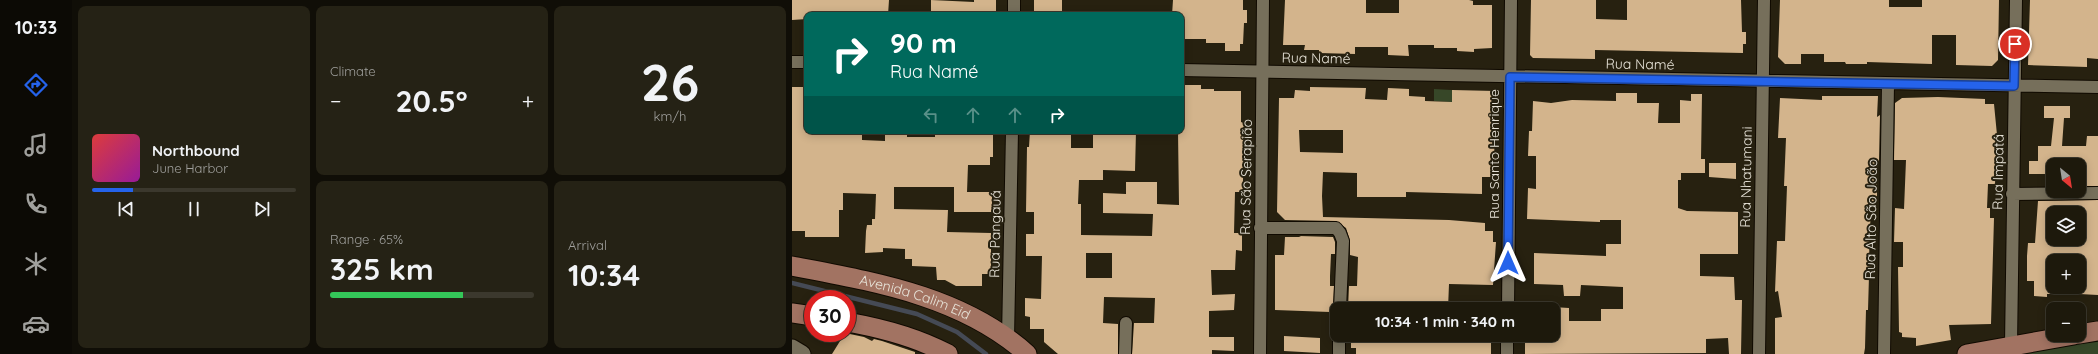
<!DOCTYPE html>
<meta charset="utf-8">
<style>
:root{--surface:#1d190c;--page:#252215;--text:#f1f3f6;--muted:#a0a09d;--line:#3b382d;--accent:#2563eb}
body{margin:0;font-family:Quicksand,sans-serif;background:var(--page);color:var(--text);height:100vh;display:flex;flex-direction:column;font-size:15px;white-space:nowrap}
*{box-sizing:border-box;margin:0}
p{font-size:13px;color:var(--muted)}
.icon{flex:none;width:22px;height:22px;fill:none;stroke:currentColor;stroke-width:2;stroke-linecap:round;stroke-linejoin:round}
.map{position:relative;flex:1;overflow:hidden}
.side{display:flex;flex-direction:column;gap:6px;padding:6px;background:#100e07;width:720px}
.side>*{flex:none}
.top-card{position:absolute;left:12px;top:12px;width:380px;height:122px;border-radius:8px;box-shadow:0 2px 10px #0003,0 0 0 1px var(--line);background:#00695c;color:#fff;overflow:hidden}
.needle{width:26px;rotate:150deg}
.controls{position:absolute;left:1254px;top:158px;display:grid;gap:8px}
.controls a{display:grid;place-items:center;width:40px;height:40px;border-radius:8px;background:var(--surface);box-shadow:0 2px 10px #0003,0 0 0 1px var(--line);font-size:20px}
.speed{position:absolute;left:12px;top:290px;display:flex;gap:8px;font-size:20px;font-weight:700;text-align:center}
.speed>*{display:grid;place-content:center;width:52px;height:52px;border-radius:50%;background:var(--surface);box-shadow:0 2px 10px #0003,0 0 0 1px var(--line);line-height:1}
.speed .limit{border:6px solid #d22;background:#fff;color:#111}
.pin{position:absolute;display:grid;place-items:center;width:34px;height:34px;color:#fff;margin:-17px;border:2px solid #fff;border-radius:50%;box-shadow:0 1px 4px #0007}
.me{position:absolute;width:44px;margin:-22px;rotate:0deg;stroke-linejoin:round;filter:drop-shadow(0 0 3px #0008)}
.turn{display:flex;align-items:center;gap:14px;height:84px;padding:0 20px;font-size:18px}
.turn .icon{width:52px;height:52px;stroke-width:2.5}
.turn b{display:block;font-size:28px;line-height:34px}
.lanes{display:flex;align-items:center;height:38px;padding:0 20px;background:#0003;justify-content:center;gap:20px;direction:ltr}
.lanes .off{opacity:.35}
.big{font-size:30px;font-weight:700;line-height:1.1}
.side .widget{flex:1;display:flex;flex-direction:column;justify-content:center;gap:6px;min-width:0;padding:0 14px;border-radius:8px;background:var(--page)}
.side .dial{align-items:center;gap:0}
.dial b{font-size:52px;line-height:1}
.song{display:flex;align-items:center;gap:12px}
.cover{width:48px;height:48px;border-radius:6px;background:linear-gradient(135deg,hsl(0 70% 55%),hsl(300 70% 35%))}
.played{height:4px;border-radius:2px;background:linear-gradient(90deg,var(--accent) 20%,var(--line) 20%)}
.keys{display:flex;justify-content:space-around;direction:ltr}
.heat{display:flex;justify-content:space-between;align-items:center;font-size:22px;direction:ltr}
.charge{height:6px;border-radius:3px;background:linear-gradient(90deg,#34c759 65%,var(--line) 0)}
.side .tiles{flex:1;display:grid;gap:6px;grid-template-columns:repeat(3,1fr)}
.widget:first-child{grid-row:span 2}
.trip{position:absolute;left:538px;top:302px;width:230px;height:40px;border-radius:8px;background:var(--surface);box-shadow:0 2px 10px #0003,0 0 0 1px var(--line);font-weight:700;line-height:40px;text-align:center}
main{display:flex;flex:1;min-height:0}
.dock{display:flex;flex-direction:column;width:72px;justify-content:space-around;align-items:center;background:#0c0a05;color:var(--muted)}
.dock .icon{width:28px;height:28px}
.dock .active{color:var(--accent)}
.dock b{font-size:18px;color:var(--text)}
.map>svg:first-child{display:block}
</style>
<main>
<nav class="dock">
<b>10:33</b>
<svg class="icon active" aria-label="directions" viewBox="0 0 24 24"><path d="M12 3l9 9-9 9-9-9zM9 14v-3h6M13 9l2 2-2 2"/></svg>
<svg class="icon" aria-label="music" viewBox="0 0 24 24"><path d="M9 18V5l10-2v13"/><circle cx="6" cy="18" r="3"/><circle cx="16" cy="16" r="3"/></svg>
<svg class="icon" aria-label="phone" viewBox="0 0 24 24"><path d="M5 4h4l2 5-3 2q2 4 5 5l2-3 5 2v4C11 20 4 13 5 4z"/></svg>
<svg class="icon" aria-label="climate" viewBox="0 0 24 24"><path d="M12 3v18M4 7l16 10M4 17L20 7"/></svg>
<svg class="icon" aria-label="car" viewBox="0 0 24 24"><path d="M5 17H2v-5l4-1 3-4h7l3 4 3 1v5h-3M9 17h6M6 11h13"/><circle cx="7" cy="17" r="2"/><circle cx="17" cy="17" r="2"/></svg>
</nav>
<section class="side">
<div class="tiles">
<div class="widget">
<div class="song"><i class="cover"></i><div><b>Northbound</b><p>June Harbor</p></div></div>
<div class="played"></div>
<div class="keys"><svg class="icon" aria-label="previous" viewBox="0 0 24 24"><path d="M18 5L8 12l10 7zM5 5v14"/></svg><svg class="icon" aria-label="pause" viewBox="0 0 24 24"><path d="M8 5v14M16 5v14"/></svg><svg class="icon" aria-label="next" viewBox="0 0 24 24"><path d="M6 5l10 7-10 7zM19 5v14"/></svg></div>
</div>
<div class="widget"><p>Climate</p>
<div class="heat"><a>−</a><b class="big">20.5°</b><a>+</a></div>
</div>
<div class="widget dial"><b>26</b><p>km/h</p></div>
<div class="widget"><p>Range · 65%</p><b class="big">325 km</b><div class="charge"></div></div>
<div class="widget"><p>Arrival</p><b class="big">10:34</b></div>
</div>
</section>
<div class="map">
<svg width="1306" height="354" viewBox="0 0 1306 354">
<rect width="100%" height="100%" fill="#272110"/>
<path fill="#374728" d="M642 89 660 90V102L642 101Z
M1306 337V354H1216Z"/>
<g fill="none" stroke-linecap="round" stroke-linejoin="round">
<path stroke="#454a55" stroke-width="4.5" d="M0 283 125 314 165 332 194 354"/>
</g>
<path fill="#d3b48c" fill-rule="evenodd" d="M0 0H97L96 15H15V19L0 20Z
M139 0 182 2V0H204V15H139Z
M242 0H270V15H242Z
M381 0H451V10H455V23H452L451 44H448V51H433V43H414V39H389V15H380Z
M493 0H574V13H607V0H677L681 1V5H700V48L682 49V52L665 51V48H642V45H616L617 56 596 55V47H563V54L527 53V50H512L513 45H491Z
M739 0H804V19L835 20V0H949L950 32H954V44H951V53L803 50V59L741 58 738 55Z
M988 0H1097V7H1130V0H1207L1206 60 1200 66 1164 65V35H1140V64L1075 62V64H1054L1053 62H1032V54H1009V64H993L986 57Z
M1238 0H1306V59L1295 58V67L1236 65Z
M391 85H409V89H422V91H449V122L454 124V173H451V192H443L442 233H450V251L444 250 443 270H419L420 295 443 294 442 310 417 311V337H442V351L420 350V354H340L342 323H362L363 298 312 297 311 323 326 324V354H266L252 342V329H238V317L233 316V298L249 299 250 256H234V234H242V212H234L235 147H237L238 131H279V148H301V131H344L343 171 311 170V180H287L286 204H289V235L360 236 361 214 311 213V193L334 194V182H365V204L387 205 386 131 390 129ZM294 253H320V278H294Z
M0 87H15V131H70V140L93 141V131H115V137H143V131H201V157H198V165H176L175 192H200V212H162V187H102V209L156 210 155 232 199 233V274H190V286H164L153 280H145L144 267 120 266V259H113V249L91 248V252L73 253 74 231 75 225H80V219H83L84 194 51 193V210H47V237H13V231H0Z
M518 87 574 88 573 99 595 100 596 88 617 89V96L633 97V101L660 102V90L703 91 702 177H690V194L614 192V197H565V173L531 172 530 196 531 217 657 220 693 223V231H701V242H704L701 285 657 284 656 309H556L557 286H565L566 257 558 255V241L554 228 544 221 493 220 485 212 487 98H502L503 90 518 91ZM507 130H551V153L508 152Z
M824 93H845V103H867L866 123H888V100L899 101V94H910L909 159H913V173H889V180H886V208L895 211 946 212V254H908V276L942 277 943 300H950L949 354H937L936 338 914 339V353L733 354V335H761V307L777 308V321H809V309H831V287L789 285 788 296H772L771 285 742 284V253L814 256V244H829V220H808V222L735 219 736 188 744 189V156H736L737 131H740L741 101 759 103 780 100 824 101Z
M1030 96H1086L1085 117 1088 115 1087 160 1085 169V203H1079L1077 259H1081L1080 276H1077L1076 310H1074L1073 348 1072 354H983V318L990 317 986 291 983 292 985 241H993L995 186H992L994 138H986L988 98 1030 100Z
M1146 97 1193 99V104H1202L1205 135 1203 184H1196L1195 208H1198V218H1202L1199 324 1157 325 1159 340 1124 346V338L1110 337V333L1107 332 1106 267H1111V242H1102L1103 208 1112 209 1114 160H1102L1103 103 1110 98Z
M1252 106H1278V118H1272L1270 146H1294L1295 136H1306V186H1287V165H1261V174H1237V161H1246V146H1259L1262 118H1252Z
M917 163H944V179L917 177Z
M1306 200V295L1287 294V261H1261V294H1255V297L1242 296V281H1235V256L1236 243H1243L1246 201ZM1261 213H1287V239H1261Z
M507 236 541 237 543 242V254H539L538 276V286H542L541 309H538V312L483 310V255H492L493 237H509Z
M53 333 72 337 80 341 82 339 90 341 123 352V354H40Z
M559 335H699V354H564V348H559Z
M492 336 528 338V353L492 351Z"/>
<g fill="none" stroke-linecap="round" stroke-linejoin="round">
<g stroke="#100a00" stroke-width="14">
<path id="street" d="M222 15V0
M0 62H15
M389 70 1306 87
M1220 194 1306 193
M468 228H544L548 233 551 241 548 309
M716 309 719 0
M216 338 220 131
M1219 345 1224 0
M333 354 334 323
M468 354 471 0
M547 354V335
M715 354V335
M967 354 972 0
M1092 354 1096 84"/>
</g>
<g stroke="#100a00" stroke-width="19">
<path id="secondary" d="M0 348 10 354"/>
</g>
<g stroke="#100a00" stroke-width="21">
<g id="primary">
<path id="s1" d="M0 266C83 282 170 296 235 354"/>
<path d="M0 313 21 316"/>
<path d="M55 322C89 328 126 338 156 354"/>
<path d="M1287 334 1306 331"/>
<path d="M1175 354 1282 335"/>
</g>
</g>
<use href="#street" stroke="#766f5b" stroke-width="12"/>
<use href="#secondary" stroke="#766f5b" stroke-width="17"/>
<use href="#primary" stroke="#a27362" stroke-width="19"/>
</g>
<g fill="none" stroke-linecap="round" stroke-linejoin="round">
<g stroke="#184099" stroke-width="10">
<path id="route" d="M716 263 718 77 1222 86 1223 44"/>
</g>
<use href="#route" stroke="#2563eb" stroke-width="7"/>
</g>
<g text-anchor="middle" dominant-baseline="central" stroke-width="4" stroke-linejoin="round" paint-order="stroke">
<g font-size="14" fill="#e7e3d8" stroke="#272110">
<text transform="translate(524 58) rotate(1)">Rua Namé</text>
<text transform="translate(848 64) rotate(1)">Rua Namé</text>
<text transform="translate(702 154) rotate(-90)">Rua Santo Henrique</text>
<text transform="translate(1206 172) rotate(-89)">Rua Impatá</text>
<text transform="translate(454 177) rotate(-89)">Rua São Serapião</text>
<text transform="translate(954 177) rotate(-89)">Rua Nhatumani</text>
<text transform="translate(1079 219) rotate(-89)">Rua Alto São João</text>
<text transform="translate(203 234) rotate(-89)">Rua Pangauá</text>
<text stroke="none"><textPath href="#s1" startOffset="127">Avenida Calim Eid</textPath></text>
</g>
</g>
</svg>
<div class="controls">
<a><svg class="needle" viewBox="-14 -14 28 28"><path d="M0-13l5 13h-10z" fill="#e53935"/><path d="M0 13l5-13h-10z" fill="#a0a09d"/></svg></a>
<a><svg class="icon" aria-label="layers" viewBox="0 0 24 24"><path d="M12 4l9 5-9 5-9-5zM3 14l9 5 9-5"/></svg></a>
<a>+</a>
<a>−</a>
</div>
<div class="speed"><div class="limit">30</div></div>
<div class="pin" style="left:1223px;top:44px;background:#d93025"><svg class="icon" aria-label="arrive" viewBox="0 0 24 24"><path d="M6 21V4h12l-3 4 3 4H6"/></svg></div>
<svg class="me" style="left:716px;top:263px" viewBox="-20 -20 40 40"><path d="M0-17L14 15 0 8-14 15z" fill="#2563eb" stroke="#fff" stroke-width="4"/></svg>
<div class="trip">10:34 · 1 min · 340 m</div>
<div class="top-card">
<div class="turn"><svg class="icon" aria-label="right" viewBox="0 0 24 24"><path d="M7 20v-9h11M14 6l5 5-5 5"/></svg><div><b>90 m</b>Rua Namé</div></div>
<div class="lanes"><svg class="icon off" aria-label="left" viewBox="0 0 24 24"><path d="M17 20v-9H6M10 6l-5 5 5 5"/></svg><svg class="icon off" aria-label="ahead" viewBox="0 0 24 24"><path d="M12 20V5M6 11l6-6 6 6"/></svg><svg class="icon off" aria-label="ahead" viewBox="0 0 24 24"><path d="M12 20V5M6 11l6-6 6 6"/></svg><svg class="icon" aria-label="right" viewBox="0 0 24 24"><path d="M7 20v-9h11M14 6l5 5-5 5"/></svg></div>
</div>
</div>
</main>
